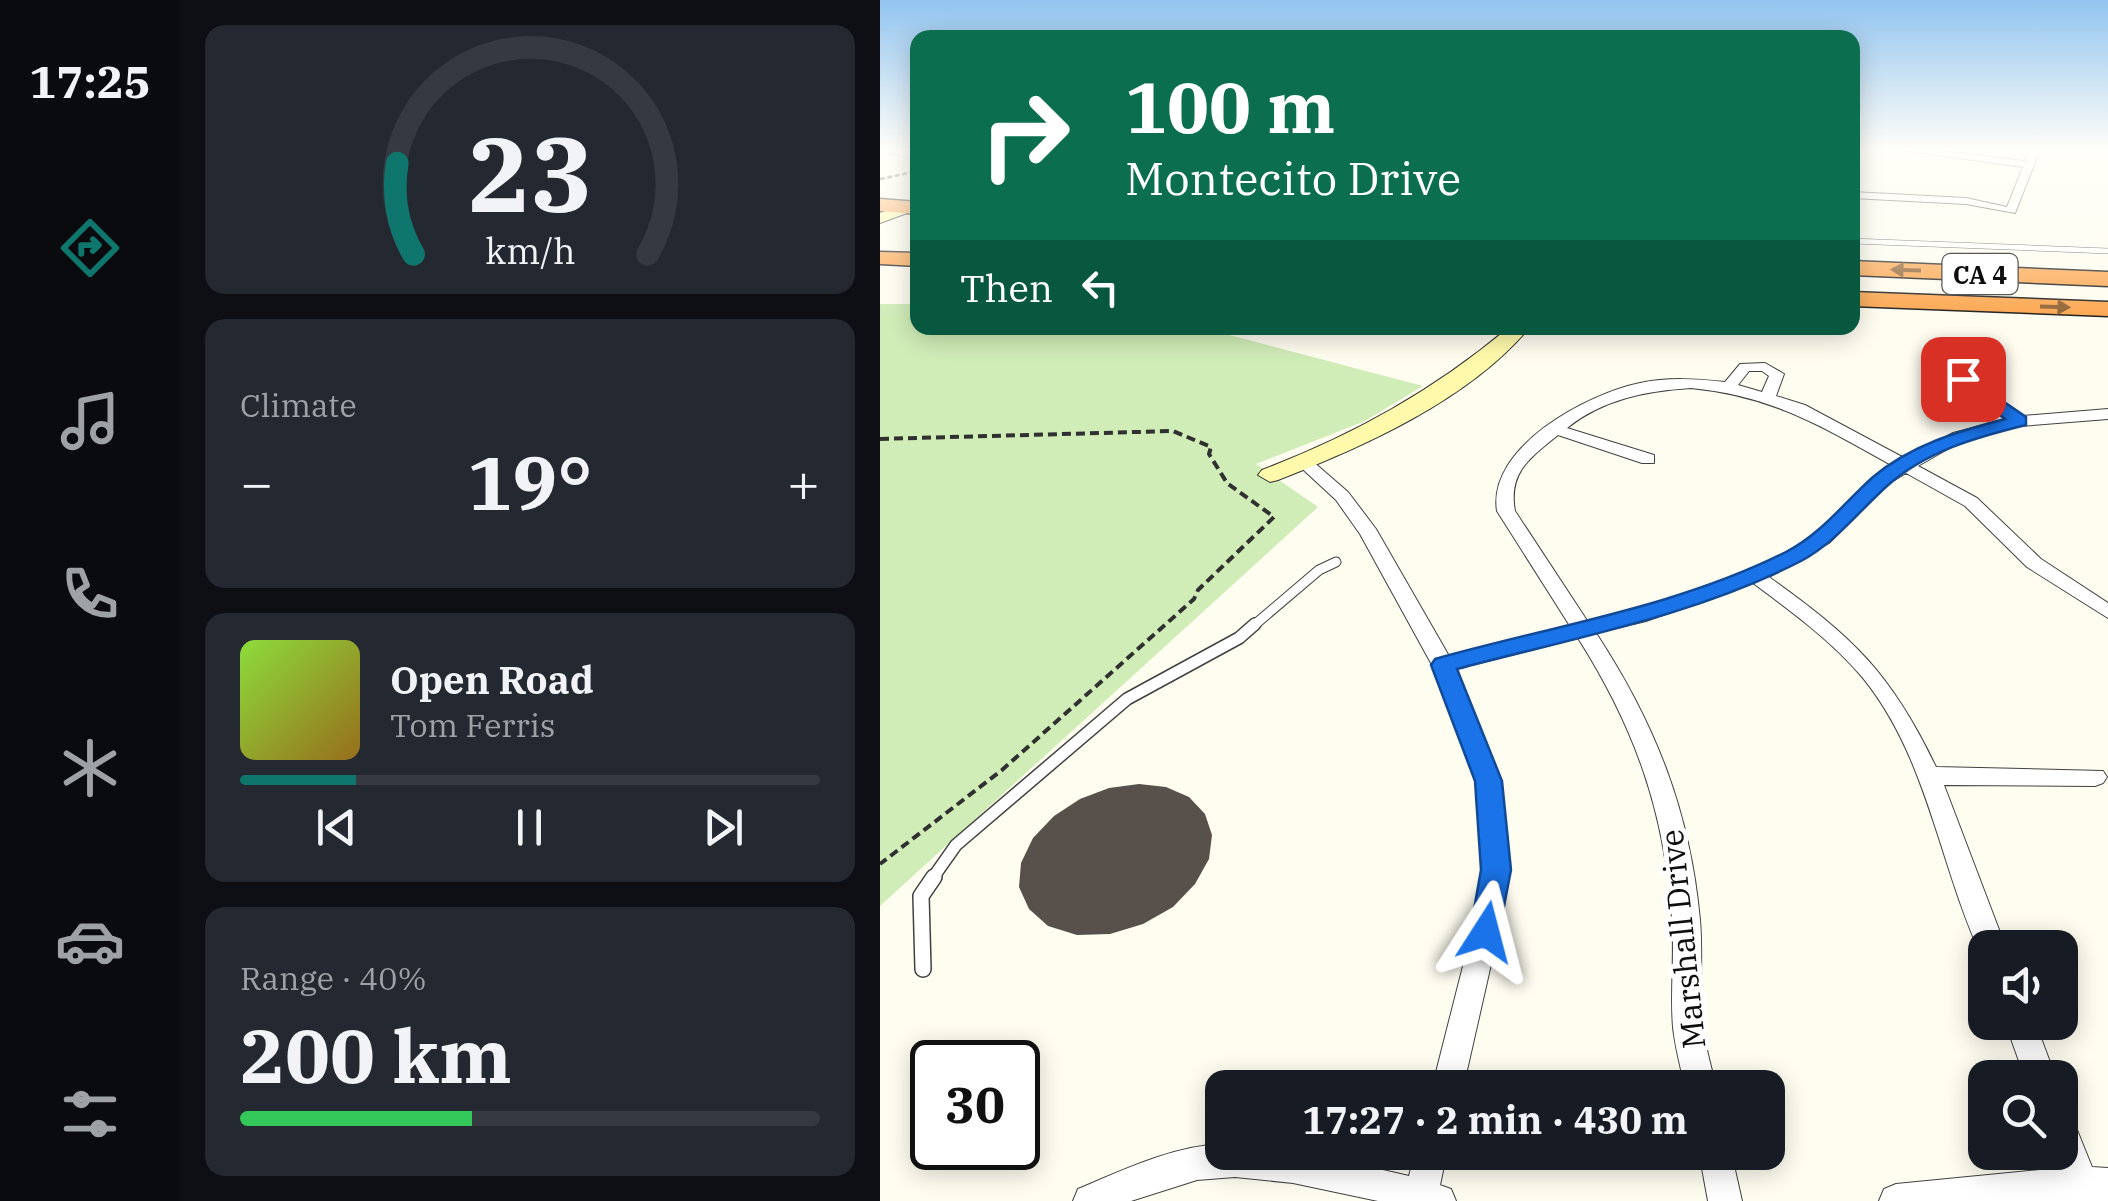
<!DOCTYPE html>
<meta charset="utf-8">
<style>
:root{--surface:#171b24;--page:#242831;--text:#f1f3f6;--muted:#9ea1a6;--line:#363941;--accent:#0f766e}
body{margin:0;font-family:"IBM Plex Serif",serif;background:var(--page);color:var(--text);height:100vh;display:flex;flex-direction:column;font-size:38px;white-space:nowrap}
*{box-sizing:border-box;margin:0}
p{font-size:32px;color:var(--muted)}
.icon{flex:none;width:55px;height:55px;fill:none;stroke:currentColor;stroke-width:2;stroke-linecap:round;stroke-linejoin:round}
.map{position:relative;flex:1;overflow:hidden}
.side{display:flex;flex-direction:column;gap:25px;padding:25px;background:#0d0f14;width:700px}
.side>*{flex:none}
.guide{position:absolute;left:30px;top:30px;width:950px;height:305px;border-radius:20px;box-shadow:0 5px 25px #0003;background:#0b6e4f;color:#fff;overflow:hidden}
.tools{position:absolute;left:1088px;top:930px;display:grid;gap:20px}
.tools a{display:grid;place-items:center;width:110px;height:110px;border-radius:20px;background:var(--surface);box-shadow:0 5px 25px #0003;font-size:50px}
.speed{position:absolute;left:30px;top:1040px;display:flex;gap:20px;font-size:50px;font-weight:700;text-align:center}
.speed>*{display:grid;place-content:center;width:130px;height:130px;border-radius:50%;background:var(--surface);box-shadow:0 5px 25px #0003;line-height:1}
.speed .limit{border:5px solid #111;border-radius:15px;background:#fff;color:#111}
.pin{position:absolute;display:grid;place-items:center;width:85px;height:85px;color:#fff;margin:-42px;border-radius:20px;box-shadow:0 5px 15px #0006}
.me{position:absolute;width:110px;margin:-55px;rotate:9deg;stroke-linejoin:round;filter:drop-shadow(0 0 8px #0008)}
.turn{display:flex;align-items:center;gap:35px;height:210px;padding:0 50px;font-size:45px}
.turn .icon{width:130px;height:130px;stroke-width:2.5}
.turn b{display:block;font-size:70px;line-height:85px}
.then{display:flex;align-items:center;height:95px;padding:0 50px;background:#0003;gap:20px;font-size:38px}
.big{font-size:75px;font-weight:700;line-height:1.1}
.side .card{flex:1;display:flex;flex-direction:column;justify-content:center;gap:15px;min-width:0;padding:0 35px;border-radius:20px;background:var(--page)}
.side .dial{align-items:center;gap:0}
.dial svg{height:260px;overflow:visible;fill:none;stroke:var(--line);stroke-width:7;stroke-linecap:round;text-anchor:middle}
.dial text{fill:var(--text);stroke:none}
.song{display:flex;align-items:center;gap:30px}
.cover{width:120px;height:120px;border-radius:15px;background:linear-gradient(135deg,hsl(90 70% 55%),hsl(40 70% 35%))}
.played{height:10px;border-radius:5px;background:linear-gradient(90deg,var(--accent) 20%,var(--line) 20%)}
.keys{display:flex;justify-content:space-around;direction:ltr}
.heat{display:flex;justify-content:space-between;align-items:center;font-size:55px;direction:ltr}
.charge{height:15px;border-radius:8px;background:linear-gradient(90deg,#34c759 40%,var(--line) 0)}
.trip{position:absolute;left:325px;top:1070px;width:580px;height:100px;border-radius:20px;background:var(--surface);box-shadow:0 5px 25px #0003;font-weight:700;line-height:100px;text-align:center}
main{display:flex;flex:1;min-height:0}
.tabs{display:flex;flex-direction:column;width:180px;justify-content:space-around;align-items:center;background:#090b0e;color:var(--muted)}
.tabs .icon{width:70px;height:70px}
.tabs .on{color:var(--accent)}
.tabs b{font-size:45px;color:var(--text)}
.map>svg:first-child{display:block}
</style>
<main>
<nav class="tabs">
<b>17:25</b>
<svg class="icon on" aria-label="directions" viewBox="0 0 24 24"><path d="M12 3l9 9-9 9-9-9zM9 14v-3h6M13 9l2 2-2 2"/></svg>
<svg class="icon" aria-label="music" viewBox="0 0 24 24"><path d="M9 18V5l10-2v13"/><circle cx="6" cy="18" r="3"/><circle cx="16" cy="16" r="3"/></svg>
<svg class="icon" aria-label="phone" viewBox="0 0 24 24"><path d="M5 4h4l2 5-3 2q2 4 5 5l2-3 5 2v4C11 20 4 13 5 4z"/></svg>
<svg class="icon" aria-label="climate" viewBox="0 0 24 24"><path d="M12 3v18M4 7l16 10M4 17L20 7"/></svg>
<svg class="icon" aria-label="car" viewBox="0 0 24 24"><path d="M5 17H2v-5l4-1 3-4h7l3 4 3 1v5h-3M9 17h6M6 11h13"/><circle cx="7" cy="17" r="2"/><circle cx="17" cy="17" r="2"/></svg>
<svg class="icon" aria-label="filters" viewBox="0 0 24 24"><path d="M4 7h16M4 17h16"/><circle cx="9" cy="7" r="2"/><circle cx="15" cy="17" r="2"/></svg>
</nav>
<section class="side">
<div class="card dial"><svg viewBox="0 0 100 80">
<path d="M14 69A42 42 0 1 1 86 69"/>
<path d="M14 69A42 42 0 0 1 9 41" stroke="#0f766e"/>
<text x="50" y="56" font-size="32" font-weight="700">23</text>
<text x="50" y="72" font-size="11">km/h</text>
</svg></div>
<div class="card"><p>Climate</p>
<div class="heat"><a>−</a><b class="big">19°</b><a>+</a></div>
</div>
<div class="card">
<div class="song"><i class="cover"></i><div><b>Open Road</b><p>Tom Ferris</p></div></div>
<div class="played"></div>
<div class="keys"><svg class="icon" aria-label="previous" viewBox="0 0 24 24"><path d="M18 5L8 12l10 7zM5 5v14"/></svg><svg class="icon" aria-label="pause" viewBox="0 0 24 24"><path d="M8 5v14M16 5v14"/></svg><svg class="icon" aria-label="next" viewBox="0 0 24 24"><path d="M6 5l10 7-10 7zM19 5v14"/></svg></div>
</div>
<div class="card"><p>Range · 40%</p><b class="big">200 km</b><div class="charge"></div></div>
</section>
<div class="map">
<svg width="1228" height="1201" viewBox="0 0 1228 1201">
<rect width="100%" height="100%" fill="#fffdf0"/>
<path fill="#d0ecb7" d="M0 304H37L38 328H323L543 386 485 421 376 464 438 507 0 906Z"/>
<path fill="#58504a" d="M259 784 286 787 309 797 325 814 332 835 329 859 315 884 293 907 263 924 230 934 197 935 168 926 149 909 139 887 141 863 153 838 174 816 200 799 229 788Z"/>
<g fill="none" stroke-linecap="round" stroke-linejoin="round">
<g stroke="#414141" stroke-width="6">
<path id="lane-far3" d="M7 150 38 157
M972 241 1228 251"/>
</g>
<g stroke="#414141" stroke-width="11">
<path id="lane-far2" d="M372 627 439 570 456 562"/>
</g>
<g stroke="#414141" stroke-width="14">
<path id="lane-far1" d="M52 879 76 845 247 699 359 638 375 624"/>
</g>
<g stroke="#414141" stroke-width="18">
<path id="lane" d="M43 969 41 896 54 877"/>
</g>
<g stroke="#414141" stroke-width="2">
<path id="street" d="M1020 150H1051L1145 161 1150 150H1160L1135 213 1086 204 972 198V192L1086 198 1127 207 1143 167Z
M1055 354 1143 416 1228 409V419L1140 426 1085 439 1038 466 1097 498 1161 559 1228 603V618L1147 567 1085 506 1026 473 1008 484 949 543 889 577C973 637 1011 673 1056 767L1223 771 1227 777 1223 783 1215 786 1064 785 1126 948H1105V958L1102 957C1059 865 1048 758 983 678 952 641 912 612 873 583L766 621 716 633C775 723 810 811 820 920 823 955 819 992 823 1027 825 1047 832 1068 836 1088H805C801 1068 795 1047 793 1027 790 991 795 955 792 919 785 812 755 728 698 638L575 669 620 781 629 870 624 907 583 1088H552L598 907 603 870 596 781 552 665 480 534 456 500 416 463 418 459H430L468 492 496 529 569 656 690 626 617 511C607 447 707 394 760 383 788 377 817 379 845 382L860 364 885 363 904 374 896 396 925 405 1026 459 1073 433 1128 419 1050 361V355ZM869 371H882L889 376 882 392 858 385ZM811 388C894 396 942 427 1013 466 981 485 962 518 932 537 865 580 785 603 708 622L635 511C628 472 650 458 678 435L762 463H774V455L687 428C723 399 766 391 811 388Z
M1125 1022H1155L1176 1078H1145Z
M1180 1110 1191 1115 1212 1167 1228 1168V1201H999L1004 1189 1016 1184 1180 1168 1174 1152H1180Z
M342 1144V1152H425L529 1176 535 1152H567L560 1185 571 1189 576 1201H498L413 1183 355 1177 317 1180 251 1201H193L198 1189C243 1170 293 1146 342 1144Z
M819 1152H851L862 1201H828Z"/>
</g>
<g stroke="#303030" stroke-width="2">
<path id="secondary" d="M38 200V209L0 223V213Z
M628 328H649C589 400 483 447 398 480L390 482 378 475 382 470C473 435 553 391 628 328Z"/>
</g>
<g stroke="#1f1f1f" stroke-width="3">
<path id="highway" d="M0 199 38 202V214L0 211Z
M0 252 38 253V266L0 264Z
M972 261 1228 272V286L972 275Z
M972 292 1228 302V316L972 306Z"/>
</g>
<path stroke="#303030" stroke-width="2.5" stroke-dasharray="5 2.5" stroke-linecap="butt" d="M0 179 38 171"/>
<path stroke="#303030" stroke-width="4" stroke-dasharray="9 5" stroke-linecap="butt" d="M0 439 293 431 331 447 329 454 347 483 394 517 318 590 314 599 122 770 0 864"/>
<use href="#lane-far3" stroke="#fff" stroke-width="5"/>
<use href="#lane-far2" stroke="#fff" stroke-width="9"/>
<use href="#lane-far1" stroke="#fff" stroke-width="11"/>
<use href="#lane" stroke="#fff" stroke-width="15"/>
<use href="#street" fill="#fff" fill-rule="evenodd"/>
<use href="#secondary" fill="#fffaab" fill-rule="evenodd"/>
<use href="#highway" fill="#fca751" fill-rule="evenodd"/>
</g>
<defs><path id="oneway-solid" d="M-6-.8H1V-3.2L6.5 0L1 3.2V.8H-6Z" transform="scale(2.5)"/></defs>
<g fill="#916233">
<use href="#oneway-solid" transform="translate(1026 270) rotate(-178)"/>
<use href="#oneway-solid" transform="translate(1175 307) rotate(2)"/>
</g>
<linearGradient id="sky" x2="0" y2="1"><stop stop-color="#92c4ef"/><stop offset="0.47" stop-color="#fffef8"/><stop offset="1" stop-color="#fffef8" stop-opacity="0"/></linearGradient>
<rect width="1228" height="318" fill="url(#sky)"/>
<path fill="#1a73e8" stroke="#114b97" stroke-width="2.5" d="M1083 374 1146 417V425C1097 437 1046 451 1007 486 978 512 955 543 921 561 814 616 693 638 577 669L622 781 631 870 617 942 606 945 595 942 590 932 601 870 595 781 551 665 555 659C672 626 797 607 906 552 941 534 964 503 993 477 1031 445 1079 431 1125 419L1077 383 1075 379Z"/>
<g text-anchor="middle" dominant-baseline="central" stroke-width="10" stroke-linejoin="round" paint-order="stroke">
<rect fill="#fff" stroke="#565656" stroke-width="2.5" x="1062.5" y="254" width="75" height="40" rx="8"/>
<g font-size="25" font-weight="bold" fill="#0e0e0e">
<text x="1100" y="274">CA 4</text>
</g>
<g font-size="32" fill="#0e0e0e" stroke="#fff">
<text transform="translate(802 939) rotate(-96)">Marshall Drive</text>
</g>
</g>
</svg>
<div class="tools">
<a><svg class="icon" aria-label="sound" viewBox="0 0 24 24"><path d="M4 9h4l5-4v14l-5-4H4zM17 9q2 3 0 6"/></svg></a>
<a><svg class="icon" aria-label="search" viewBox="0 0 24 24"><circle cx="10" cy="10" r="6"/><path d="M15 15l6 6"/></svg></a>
</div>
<div class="speed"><div class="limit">30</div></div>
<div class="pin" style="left:1083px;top:379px;background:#d93025"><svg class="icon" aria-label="arrive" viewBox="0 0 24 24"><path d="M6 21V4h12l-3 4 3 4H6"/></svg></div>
<svg class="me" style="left:606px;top:932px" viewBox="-20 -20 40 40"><path d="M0-17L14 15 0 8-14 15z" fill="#1a73e8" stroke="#fff" stroke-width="4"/></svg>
<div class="trip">17:27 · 2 min · 430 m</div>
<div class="guide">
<div class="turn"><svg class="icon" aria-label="right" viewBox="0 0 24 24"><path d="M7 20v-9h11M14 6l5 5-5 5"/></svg><div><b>100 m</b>Montecito Drive</div></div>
<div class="then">Then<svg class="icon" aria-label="left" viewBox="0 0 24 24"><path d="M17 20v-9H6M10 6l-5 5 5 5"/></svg></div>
</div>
</div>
</main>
